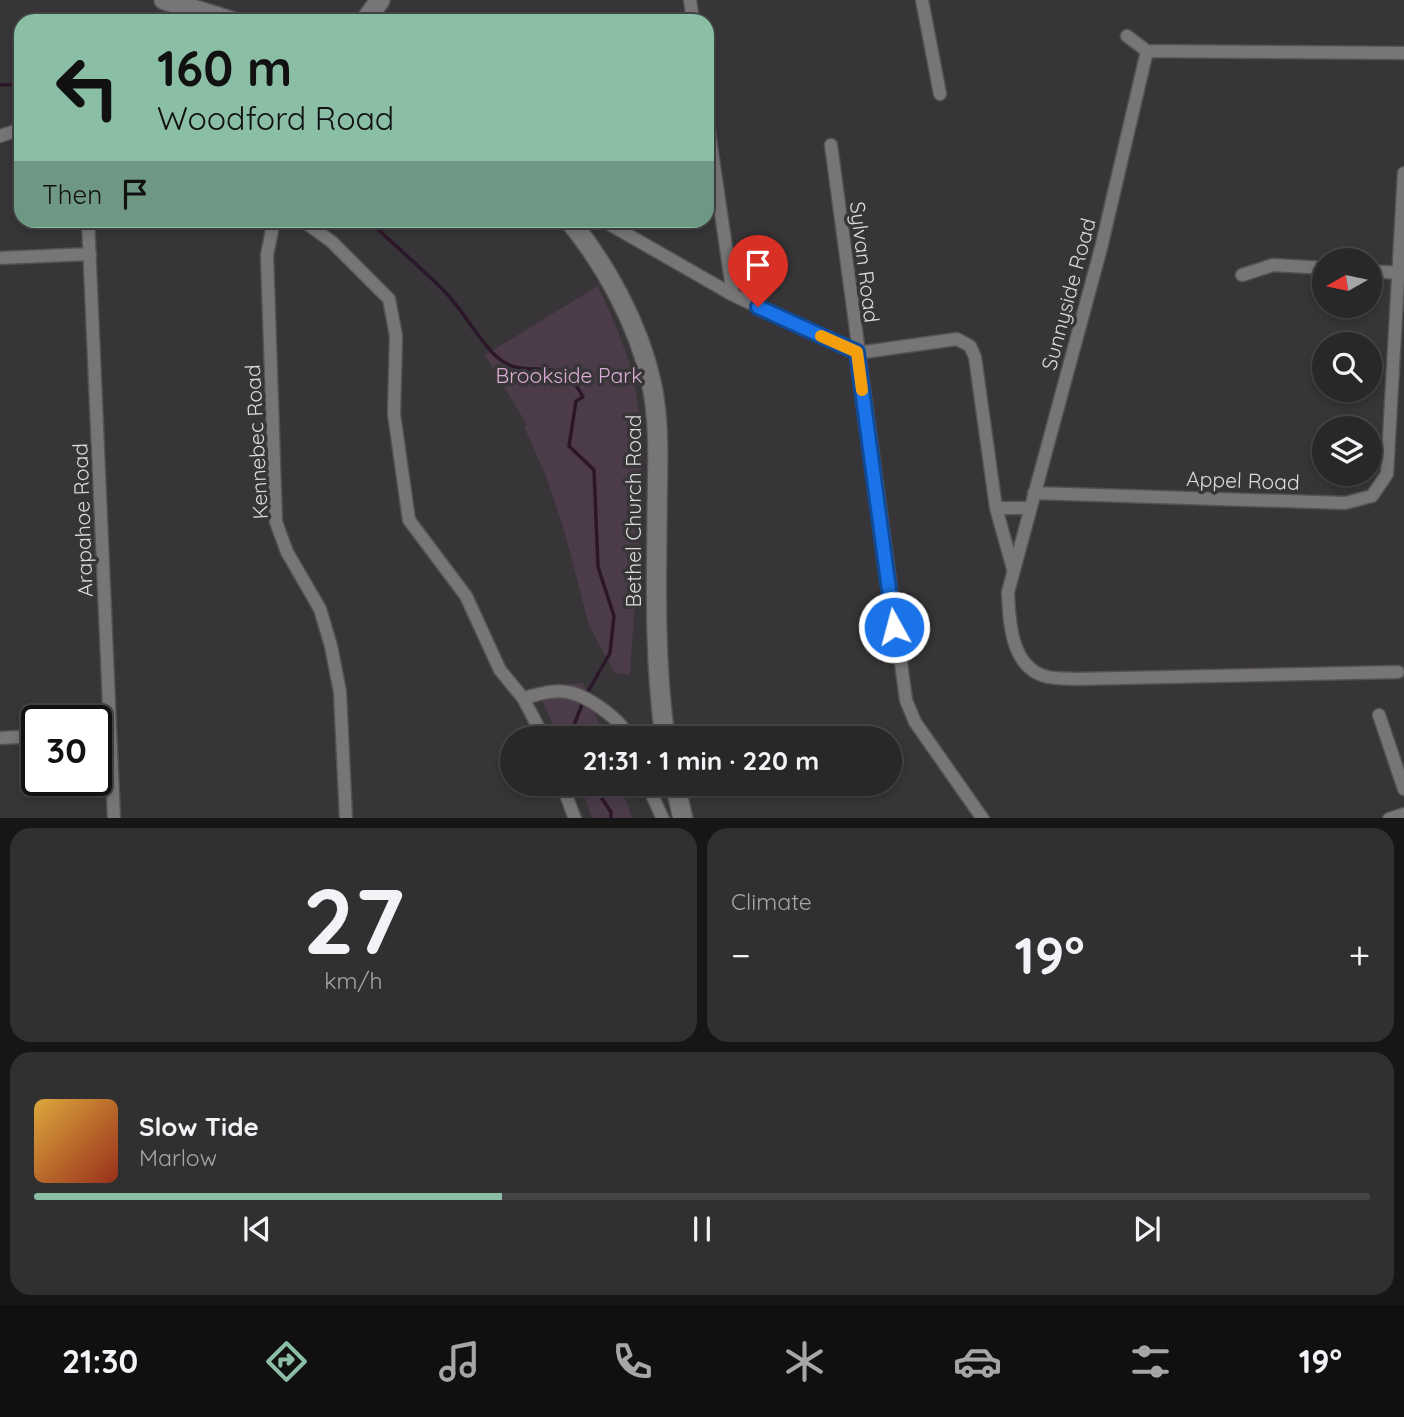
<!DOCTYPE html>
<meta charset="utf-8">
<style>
:root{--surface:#292829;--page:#313031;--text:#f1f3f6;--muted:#a5a6a8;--line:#454446;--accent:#8abfa5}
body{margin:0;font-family:Quicksand,sans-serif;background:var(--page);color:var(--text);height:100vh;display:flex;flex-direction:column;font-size:26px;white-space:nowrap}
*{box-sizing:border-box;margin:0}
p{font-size:23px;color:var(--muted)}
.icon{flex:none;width:38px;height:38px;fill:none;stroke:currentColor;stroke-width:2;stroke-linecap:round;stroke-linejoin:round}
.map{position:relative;height:818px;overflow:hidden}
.details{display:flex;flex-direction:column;gap:10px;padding:10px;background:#171617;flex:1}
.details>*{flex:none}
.hud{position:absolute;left:14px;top:14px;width:700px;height:214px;border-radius:21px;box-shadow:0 4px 10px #0003,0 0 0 2px var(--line);background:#8abfa5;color:#111;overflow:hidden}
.needle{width:46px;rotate:261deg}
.controls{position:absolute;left:1312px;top:248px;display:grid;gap:14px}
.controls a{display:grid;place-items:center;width:70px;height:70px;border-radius:50%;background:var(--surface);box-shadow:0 4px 10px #0003,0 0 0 2px var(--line);font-size:35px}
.speed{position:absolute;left:21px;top:705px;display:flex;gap:14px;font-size:35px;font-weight:700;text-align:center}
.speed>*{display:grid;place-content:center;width:91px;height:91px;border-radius:50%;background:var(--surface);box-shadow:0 4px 10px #0003,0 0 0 2px var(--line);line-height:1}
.speed .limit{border:4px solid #111;border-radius:10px;background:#fff;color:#111}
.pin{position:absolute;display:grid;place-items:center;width:60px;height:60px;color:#fff;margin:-72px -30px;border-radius:50% 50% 50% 0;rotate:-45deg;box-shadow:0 0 7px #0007}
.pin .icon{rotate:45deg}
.me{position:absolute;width:77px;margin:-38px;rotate:353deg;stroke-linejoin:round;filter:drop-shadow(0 0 5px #0008)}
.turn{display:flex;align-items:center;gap:24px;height:147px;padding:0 28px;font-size:32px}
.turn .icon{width:91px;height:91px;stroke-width:2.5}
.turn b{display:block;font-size:49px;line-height:60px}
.then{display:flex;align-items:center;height:66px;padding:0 28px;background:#0003;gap:14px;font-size:26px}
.big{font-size:52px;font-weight:800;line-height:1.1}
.details .widget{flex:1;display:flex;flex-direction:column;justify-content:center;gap:10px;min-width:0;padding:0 24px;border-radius:21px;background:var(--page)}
.details .dial{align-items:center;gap:0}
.dial b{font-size:91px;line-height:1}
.song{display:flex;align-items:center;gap:21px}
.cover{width:84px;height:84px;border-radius:10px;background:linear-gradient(135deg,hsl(40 70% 55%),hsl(10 70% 35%))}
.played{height:7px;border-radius:4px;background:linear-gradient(90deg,var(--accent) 35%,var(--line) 35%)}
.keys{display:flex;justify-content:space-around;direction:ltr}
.heat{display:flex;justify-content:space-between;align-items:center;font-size:38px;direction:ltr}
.details .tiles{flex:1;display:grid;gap:10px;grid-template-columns:1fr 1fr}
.widget:last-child{grid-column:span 2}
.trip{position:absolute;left:500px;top:726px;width:402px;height:70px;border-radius:35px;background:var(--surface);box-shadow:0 4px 10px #0003,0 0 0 2px var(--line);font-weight:800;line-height:70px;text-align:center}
.tab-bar{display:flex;height:112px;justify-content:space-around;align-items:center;background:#101010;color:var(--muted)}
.tab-bar .icon{width:49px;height:49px}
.tab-bar .selected{color:var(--accent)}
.tab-bar b{font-size:32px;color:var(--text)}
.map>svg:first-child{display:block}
</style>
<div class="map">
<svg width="1404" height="819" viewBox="0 0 1404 819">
<rect width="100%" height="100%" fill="#373537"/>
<path fill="#4c3c4a" d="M598 286C613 320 630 355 636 392 649 478 635 586 630 675L615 673 589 626 565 533 546 476 524 427 527 425 485 355Z
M583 683 604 738H559L536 687Z
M580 784H620L632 818H592Z"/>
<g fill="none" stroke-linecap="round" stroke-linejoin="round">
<path stroke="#2c172a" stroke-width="3.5" d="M0 85 21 84
M368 220C394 245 422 268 447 294 465 313 478 340 497 357 528 385 559 348 583 397L576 401 569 446 594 470 598 567 614 616 610 653 586 695
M569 738 583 702
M592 784 611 812V819"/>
<g stroke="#535153" stroke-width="15">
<path id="street" d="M690 0 693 21
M922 0 940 94
M1127 36 1147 51
M1147 51 1101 248 1008 592C1009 622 1011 669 1048 677 1057 679 1067 678 1076 679L1398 672
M1147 51 1404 53
M707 118 733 295
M0 136 21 129
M831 145 906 700 915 722 983 819
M88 220 114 819
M274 220 267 255 276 522 287 552 320 609 331 646 340 692 346 819
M302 220 332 242 389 299 396 336 394 414 409 520 466 596 500 670 523 698 544 738
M602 220 733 295 857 353 957 339 970 346 975 357 996 508 1013 569
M0 258 90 254
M1370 271 1400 273
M1242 275 1273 265 1325 268
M1034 493 1345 503 1372 496 1387 474 1404 173
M996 508H1030
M523 698C537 695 553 689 567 692 587 695 622 720 629 738
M1379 715 1404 789
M0 738 37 736
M562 784 575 819
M647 784 663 819
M1389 819 1404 814"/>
</g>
<g stroke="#535153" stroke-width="22">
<path id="secondary" d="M164 0 231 21
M365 21 380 0
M569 220C606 265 638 324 651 381 661 426 657 474 657 520 656 593 655 666 665 738
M675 784 683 819"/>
</g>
<use href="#street" stroke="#787577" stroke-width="12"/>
<use href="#secondary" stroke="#787577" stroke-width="19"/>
</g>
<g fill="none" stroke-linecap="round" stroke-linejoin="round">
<g stroke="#114b97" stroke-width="18">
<path id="route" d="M758 307 857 352 894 627"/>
</g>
<use href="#route" stroke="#1a73e8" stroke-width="12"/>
<path stroke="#f59e0b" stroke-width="12" d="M821 336 857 352 862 390"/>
</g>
<g text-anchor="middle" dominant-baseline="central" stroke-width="7" stroke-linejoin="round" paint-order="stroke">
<g font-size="21" fill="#dcdbdc" stroke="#373537">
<text transform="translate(865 262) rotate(83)">Sylvan Road</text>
<text transform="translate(1068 294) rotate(-75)">Sunnyside Road</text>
<text transform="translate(256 442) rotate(-93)">Kennebec Road</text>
<text transform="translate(1243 480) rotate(2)">Appel Road</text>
<text transform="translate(633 511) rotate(-90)">Bethel Church Road</text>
<text transform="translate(82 520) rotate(-92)">Arapahoe Road</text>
</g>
<g font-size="21" fill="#dcadd6" stroke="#373537">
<text x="569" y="375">Brookside Park</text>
</g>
</g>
</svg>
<div class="controls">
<a><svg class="needle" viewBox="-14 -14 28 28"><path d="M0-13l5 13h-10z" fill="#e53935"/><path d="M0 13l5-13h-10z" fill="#a5a6a8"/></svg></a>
<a><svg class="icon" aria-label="search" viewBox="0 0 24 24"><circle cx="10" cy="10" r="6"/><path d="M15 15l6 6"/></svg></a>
<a><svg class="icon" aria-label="layers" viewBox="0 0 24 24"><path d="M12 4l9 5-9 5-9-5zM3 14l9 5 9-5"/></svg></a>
</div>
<div class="speed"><div class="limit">30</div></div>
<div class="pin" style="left:758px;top:307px;background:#d93025"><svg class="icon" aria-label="arrive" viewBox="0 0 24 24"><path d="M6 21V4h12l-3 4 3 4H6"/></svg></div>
<svg class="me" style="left:894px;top:627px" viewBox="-20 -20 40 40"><circle r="17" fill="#1a73e8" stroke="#fff" stroke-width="3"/><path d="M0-11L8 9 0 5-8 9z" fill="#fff"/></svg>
<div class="trip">21:31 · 1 min · 220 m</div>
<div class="hud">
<div class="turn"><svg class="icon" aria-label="left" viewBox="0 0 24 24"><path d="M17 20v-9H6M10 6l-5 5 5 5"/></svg><div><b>160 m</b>Woodford Road</div></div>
<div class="then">Then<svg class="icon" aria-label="arrive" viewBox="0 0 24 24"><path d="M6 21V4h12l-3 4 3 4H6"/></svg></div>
</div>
</div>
<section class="details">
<div class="tiles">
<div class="widget dial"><b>27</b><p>km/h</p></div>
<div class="widget"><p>Climate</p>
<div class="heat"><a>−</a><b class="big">19°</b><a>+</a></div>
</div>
<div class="widget">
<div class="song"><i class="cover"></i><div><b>Slow Tide</b><p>Marlow</p></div></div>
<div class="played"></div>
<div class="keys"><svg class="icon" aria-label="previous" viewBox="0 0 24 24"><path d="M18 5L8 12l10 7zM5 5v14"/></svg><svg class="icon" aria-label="pause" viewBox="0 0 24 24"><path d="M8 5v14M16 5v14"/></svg><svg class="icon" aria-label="next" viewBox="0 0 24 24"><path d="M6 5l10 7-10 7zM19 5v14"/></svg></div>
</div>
</div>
</section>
<nav class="tab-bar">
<b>21:30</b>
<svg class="icon selected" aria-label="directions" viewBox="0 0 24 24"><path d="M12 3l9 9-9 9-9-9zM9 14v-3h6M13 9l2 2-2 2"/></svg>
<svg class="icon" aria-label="music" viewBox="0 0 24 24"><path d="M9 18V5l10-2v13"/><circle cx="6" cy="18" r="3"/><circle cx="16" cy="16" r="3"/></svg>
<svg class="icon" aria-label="phone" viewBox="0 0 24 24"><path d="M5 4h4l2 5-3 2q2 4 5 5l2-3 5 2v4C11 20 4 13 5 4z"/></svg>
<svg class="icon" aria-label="climate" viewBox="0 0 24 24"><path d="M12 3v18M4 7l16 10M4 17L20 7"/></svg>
<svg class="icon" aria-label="car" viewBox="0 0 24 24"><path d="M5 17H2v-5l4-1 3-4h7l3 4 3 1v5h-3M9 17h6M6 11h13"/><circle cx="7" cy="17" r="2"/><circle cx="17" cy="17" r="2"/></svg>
<svg class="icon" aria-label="filters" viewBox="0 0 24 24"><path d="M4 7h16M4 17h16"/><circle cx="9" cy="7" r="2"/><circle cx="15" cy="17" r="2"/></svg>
<b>19°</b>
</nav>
